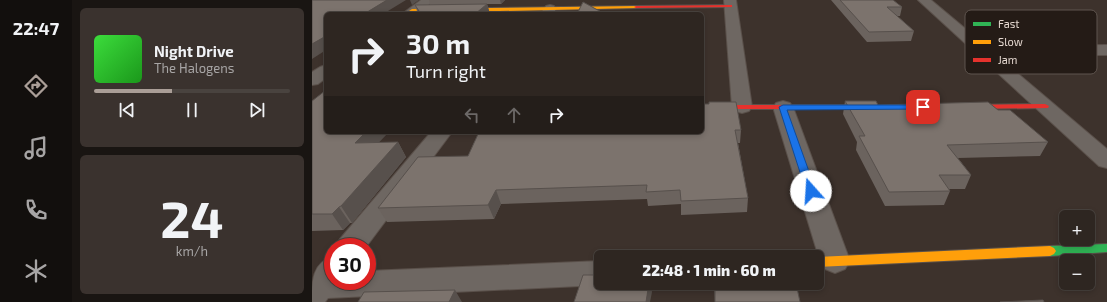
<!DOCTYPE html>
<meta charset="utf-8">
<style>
:root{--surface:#2e2621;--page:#3a322e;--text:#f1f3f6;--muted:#a7a5a5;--line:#49433f;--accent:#aa9e97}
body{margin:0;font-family:"Exo 2",sans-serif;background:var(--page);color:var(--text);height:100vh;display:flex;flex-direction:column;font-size:15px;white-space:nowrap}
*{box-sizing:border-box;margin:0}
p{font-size:13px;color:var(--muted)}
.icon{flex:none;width:22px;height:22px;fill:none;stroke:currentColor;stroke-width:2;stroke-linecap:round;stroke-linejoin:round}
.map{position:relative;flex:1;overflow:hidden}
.side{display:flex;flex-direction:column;gap:8px;padding:8px;background:#191512;width:240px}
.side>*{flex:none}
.banner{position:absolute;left:12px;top:12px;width:380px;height:122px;border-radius:6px;box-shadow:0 2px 6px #0003,0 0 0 1px var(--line);background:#2e2621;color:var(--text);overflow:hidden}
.buttons{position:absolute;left:747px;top:210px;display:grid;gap:8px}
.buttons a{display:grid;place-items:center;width:36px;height:36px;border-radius:6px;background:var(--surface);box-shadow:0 2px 6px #0003,0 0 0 1px var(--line);font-size:20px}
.speed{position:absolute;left:12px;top:238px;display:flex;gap:8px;font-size:20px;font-weight:700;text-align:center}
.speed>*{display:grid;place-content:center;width:52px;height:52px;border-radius:50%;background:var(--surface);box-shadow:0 2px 6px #0003,0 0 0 1px var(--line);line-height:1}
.speed .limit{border:6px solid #d22;background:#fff;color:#111}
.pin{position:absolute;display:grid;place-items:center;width:34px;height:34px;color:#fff;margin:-17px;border-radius:8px;box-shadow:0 2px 6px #0006}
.me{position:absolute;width:44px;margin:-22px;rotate:341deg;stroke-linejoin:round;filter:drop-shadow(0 0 3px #0008)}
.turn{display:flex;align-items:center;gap:14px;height:84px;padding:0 16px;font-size:18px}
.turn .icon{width:52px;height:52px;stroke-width:2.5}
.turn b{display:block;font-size:28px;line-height:34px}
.lanes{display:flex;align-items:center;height:38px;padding:0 16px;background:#0003;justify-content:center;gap:20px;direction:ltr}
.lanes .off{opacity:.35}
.side .tile{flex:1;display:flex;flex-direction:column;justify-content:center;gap:6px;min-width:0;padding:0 14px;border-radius:6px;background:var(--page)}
.side .dial{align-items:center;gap:0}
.dial b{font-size:52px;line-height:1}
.song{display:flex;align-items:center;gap:12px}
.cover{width:48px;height:48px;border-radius:6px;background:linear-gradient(135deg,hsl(120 70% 55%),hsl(120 70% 35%))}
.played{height:4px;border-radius:2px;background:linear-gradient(90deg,var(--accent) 40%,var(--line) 40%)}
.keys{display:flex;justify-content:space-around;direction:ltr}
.trip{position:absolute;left:282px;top:250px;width:230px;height:40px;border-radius:6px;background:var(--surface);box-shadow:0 2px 6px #0003,0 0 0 1px var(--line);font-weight:800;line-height:40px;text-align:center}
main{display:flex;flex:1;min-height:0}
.dock{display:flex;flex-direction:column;width:72px;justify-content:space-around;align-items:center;background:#120f0d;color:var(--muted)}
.dock .icon{width:28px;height:28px}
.dock .active{color:var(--accent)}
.dock b{font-size:18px;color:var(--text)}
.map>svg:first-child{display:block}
</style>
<main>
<nav class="dock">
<b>22:47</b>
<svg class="icon active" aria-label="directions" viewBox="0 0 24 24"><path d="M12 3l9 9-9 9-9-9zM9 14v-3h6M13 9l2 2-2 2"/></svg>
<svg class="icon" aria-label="music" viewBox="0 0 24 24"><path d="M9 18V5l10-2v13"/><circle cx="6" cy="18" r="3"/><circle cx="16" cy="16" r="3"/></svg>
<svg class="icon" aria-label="phone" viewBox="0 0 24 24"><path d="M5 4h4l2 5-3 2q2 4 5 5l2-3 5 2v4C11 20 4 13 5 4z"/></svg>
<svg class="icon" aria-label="climate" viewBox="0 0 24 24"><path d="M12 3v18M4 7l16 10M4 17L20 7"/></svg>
</nav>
<section class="side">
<div class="tile">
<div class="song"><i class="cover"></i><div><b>Night Drive</b><p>The Halogens</p></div></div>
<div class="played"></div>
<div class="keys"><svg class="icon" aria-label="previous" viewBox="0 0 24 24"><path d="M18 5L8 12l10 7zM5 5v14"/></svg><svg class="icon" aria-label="pause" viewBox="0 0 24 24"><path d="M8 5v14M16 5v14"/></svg><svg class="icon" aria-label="next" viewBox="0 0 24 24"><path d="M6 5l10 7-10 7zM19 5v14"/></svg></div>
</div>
<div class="tile dial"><b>24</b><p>km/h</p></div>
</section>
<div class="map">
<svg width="795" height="302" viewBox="0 0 795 302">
<rect width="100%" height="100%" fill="#3d322c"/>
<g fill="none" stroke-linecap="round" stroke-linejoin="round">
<g stroke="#5a504a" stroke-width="2">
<path id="street" d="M109 0H123L104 14H90Z
M412 0H424L440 107 437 111 430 113 423 111 420 107Z
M606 0H619L674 46 795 45V55H684L795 149V168L787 166Z
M238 5 242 6 244 9 241 14H228L234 6Z
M14 65V78L6 84 0 85V72L8 67Z
M471 101 478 103 481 107 538 261 533 269 523 273 513 269 508 261 461 107 464 103Z
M119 132H140L54 247H24L28 239Z
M21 256V281H55V271L289 261V283H296L289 285 16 298 13 302H0C0 280 0 264 21 256Z"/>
</g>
<g stroke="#5a504a" stroke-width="2">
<path id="fast" d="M795 244V252L738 256 734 254 732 251 734 248 738 246Z"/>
</g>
<g stroke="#5a504a" stroke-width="2">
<path id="slow" d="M324 6H326V8L100 13 97 11 100 9Z
M738 246 742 248 744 251 742 254 738 256 505 267V257Z"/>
</g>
<g stroke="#5a504a" stroke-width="2">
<path id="jam" d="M418 5H420V7L324 8 322 7 324 6Z
M733 104 737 106 736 108 651 109 647 107 651 105Z
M390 105H561L565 107 561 109H390Z"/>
</g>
<use href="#street" fill="#6e6762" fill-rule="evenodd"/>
<use href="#fast" fill="#30b455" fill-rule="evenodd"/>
<use href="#slow" fill="#ff9f0a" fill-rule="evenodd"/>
<use href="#jam" fill="#e5322d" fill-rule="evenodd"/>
</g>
<path fill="#6b635e" d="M117 0H193L189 4H175L178 14H106L103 5H118Z
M519 0H581L590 7 588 16H585L602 31 599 41 555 42Z
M0 101 67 143 86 142 94 157 40 223H38L31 230 0 231Z
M533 101 566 105 686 110 736 142 728 156 646 158 659 175 653 189H637L638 191 632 205 573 206 544 150 545 142 531 114Z
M429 130 428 143H426L436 198 435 212 369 215V204L336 206 335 199 189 204 182 219 75 222 66 208 156 156 167 132Z
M402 283H484L488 302H403Z"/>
<path fill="#57504c" d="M75 0H94L71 14H52Z
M98 0H107L100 5Z
M188 0H193L189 4Z
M175 4 178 14H163Z
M14 36V50L0 59V44Z
M54 132H77L52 158 43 143Z
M86 142 94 157 40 223 29 206Z
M184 190 189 204 182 219 176 205Z
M27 207 38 223 31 230 20 214Z
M337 283H339L340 292 338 302H334Z
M143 290 150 302H137Z"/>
<path fill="#7c736d" stroke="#57504c" d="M0 0H75L52 14H14V36L0 44Z
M528 0H581L590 7H575L602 31 557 32Z
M271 2 293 14H265Z
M175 4 163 14H109L103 5Z
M14 90V132H54L43 143 86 142 29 206 27 207 20 214H0V101Z
M533 101H564L566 105 676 102 686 110H698L736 142 635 145 659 175H627L638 191 577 192 547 136H553Z
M397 102H424L429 130H423L436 198 369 201 368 190 334 192 335 185 184 190 176 205 66 208 106 157 156 156 167 132H390V104H397Z
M271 275H289V283H337L334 302H262Z
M403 283H484L488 302H403Z
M143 290 137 302H46L52 292Z
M731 300 732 302H688Z"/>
<path fill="#1a73e8" stroke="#114b97" d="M471 105H611L615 107 611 109 475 110 504 191 499 195 494 191 467 107Z"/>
<rect x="653" y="10" width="132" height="64" rx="6" fill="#241b16" stroke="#5e544e" stroke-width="1"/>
<rect x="661" y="22" width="18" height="4" fill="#30b455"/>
<rect x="661" y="40" width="18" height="4" fill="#ff9f0a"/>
<rect x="661" y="58" width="18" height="4" fill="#e5322d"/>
<g font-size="11" fill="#e5d8d0">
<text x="686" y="28">Fast</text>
<text x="686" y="46">Slow</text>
<text x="686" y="64">Jam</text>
</g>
</svg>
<div class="buttons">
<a>+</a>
<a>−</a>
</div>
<div class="speed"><div class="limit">30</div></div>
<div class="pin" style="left:611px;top:107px;background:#d93025"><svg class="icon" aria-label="arrive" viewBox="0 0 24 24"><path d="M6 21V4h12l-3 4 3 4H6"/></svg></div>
<svg class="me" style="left:499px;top:191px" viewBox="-20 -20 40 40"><circle r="19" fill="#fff"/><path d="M0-13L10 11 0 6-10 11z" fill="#1a73e8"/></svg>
<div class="trip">22:48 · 1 min · 60 m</div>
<div class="banner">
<div class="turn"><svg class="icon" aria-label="right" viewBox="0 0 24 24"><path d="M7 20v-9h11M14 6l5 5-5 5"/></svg><div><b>30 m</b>Turn right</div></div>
<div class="lanes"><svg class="icon off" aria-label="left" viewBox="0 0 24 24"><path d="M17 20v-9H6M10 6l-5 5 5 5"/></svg><svg class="icon off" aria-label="ahead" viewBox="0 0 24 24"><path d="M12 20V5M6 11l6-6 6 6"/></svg><svg class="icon" aria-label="right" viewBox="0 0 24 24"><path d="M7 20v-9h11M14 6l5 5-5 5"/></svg></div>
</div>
</div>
</main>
